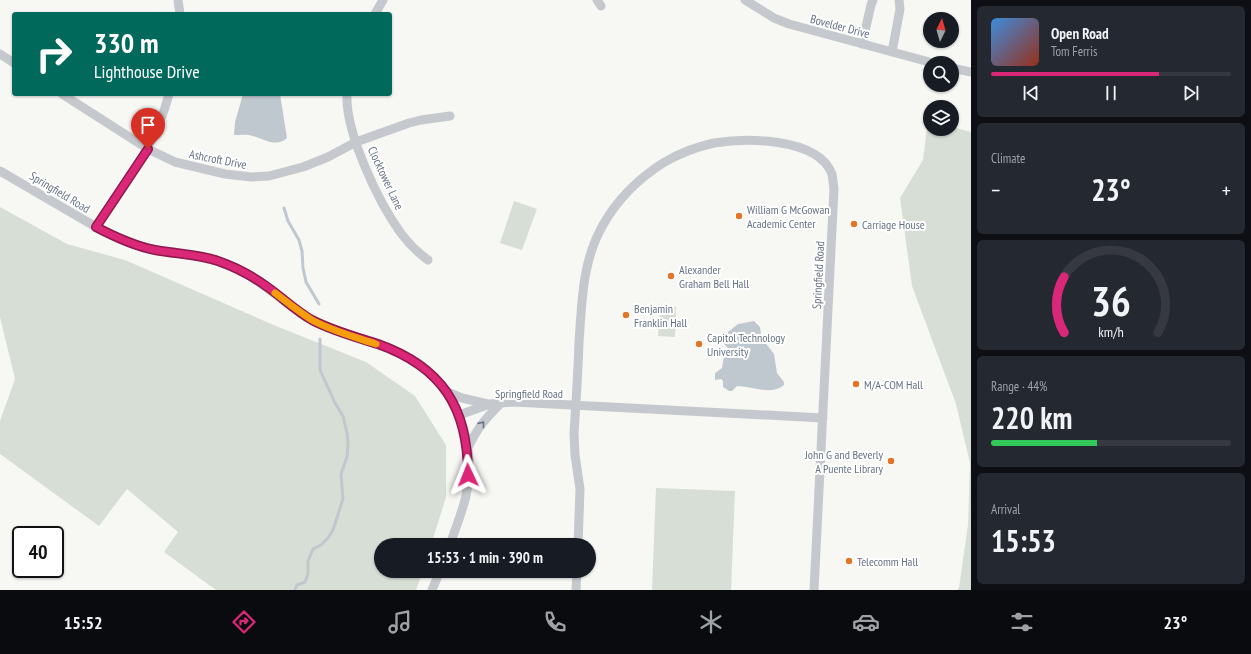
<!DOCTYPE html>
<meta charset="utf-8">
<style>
:root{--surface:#171b24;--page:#242831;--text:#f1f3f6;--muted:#9ea1a6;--line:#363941;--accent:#db2777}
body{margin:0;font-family:"PT Sans Narrow",sans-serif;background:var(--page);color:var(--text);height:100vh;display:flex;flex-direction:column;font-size:15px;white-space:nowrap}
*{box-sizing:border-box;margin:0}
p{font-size:13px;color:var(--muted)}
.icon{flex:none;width:22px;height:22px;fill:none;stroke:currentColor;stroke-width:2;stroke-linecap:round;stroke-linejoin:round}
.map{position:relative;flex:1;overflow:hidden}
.side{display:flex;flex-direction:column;gap:6px;padding:6px;background:#0d0f14;width:280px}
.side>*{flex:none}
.hud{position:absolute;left:12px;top:12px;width:380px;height:84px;border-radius:4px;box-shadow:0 1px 3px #0004;background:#00695c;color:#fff;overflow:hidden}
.needle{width:26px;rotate:5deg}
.tools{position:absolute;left:923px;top:12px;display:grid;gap:8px}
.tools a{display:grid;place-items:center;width:36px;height:36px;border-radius:50%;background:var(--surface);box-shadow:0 1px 3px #0004;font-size:20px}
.speed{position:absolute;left:12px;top:526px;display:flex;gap:8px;font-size:20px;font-weight:700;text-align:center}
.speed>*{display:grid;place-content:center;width:52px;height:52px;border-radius:50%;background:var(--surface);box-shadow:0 1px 3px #0004;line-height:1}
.speed .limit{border:2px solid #111;border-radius:6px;background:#fff;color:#111}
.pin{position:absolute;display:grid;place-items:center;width:34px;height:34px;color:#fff;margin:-41px -17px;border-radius:50% 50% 50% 0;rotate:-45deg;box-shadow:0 0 4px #0007}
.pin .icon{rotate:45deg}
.me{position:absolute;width:44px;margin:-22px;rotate:358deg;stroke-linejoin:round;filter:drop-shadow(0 0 3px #0008)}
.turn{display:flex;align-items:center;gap:14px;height:84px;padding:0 16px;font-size:18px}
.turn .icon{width:52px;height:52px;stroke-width:2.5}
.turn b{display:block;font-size:28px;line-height:34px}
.big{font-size:30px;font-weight:700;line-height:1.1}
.side .tile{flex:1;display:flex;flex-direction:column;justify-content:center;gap:6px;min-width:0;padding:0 14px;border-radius:6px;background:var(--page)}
.side .dial{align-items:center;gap:0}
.dial svg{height:104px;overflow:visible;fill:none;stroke:var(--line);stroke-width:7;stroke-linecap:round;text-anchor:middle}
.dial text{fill:var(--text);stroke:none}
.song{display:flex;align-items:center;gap:12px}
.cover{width:48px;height:48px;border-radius:6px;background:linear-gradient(135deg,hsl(210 70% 55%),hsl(10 70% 35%))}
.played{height:4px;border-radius:2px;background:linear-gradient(90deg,var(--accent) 70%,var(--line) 70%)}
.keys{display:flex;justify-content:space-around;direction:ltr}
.heat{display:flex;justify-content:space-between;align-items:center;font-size:22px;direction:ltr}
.charge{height:6px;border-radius:3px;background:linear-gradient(90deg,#34c759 44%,var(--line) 0)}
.trip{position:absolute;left:374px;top:538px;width:222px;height:40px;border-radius:20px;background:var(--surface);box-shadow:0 1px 3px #0004;font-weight:700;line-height:40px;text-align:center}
.tab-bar{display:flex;height:64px;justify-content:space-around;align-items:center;background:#090b0e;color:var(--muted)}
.tab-bar .icon{width:28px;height:28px}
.tab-bar .active{color:var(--accent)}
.tab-bar b{font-size:18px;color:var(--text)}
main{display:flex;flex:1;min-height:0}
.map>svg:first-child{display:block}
</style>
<main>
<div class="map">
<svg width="971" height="590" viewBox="0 0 971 590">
<rect width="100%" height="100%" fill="#f7f7f4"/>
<path fill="#d7ded5" d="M928 120 930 121V129H952V127L971 132V590H957L959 588 968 525 970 463 956 404 912 286 900 198 923 160Z
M514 201 537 209 522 250 500 243Z
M0 207 67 244 125 260 276 326 366 362 415 396 446 445V497L431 545H381V571H423L416 590H216L164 552 178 532 127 489 99 526 0 454V421L15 379 0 317Z
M660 306 676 307 675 337 658 336Z
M656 488 735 491 731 590H652Z"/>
<path fill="#c0c8cf" d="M243 94H280L287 138C276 148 265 139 253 136 248 134 240 135 234 135L235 122Z
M754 321 760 327 761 335 764 341 774 354 777 373 784 382V385C771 396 752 386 737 386L732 391H729L723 387V381L721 379 715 380V373L722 368 724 356 728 348 724 344V342L727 340 728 332 738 324Z"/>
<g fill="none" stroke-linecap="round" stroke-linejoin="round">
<path stroke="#c0c8cf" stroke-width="3" d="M284 208 288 221 299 240 302 251 303 268 306 282 319 304
M295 590 297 585 305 582 308 574V561L313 549 321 545 328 538 333 530 343 499 341 474 347 457 348 443 347 433 343 416 335 403 320 370V339"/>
<path stroke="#c5c8cc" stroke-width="9" d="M178 0 180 14
M597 0 601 6
M745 0 774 18 789 24 933 63
M375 14 383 0
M862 44 871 5 873 0
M892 52 900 9 899 0
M0 54 14 63
M952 68 971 72
M62 94 148 149 175 162 225 174 251 177 269 176 303 167 328 157 356 142 409 123 421 120 450 116
M347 94C345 132 378 201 400 232 408 243 417 252 428 260
M0 171 96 227C115 237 134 246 155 250 180 255 206 255 229 265 264 280 289 310 323 325 350 337 380 342 406 356 455 383 478 442 466 496 462 513 455 529 450 545
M96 227C125 184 156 145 169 94
M445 391 462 398 488 404
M459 415 490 404 514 402 823 418
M467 450C477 428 485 419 502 402
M578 545 580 489 575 455 574 433C576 403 578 373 579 342 582 302 582 261 603 225 617 200 638 179 663 163 678 154 696 147 714 143 745 138 818 137 832 174 833 179 833 184 834 189L814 590
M432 590 440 571
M576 590 577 571"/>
</g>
<defs><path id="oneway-chevron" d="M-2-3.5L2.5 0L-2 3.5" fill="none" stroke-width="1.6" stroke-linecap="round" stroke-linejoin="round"/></defs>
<use stroke="#6b7689" href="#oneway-chevron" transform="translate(482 424) rotate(-51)"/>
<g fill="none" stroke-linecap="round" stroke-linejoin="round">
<g stroke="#8e194d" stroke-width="10">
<path id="route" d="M148 149 96 227C115 237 134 246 155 250 176 254 198 254 218 261 235 267 251 275 266 286 282 297 296 311 312 320 333 331 356 337 378 344 442 367 468 407 468 475"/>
</g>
<use href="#route" stroke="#db2777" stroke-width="7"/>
<path stroke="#f59e0b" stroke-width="7" d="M275 293C287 302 299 312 312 320 332 331 355 337 376 344"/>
</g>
<g fill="#e37528" stroke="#fff" stroke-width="1.5">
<circle cx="739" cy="216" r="4"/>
<circle cx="854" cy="224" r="4"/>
<circle cx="671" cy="276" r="4"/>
<circle cx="626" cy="315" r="4"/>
<circle cx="699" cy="344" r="4"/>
<circle cx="856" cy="384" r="4"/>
<circle cx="891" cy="461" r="4"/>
<circle cx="849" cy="561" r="4"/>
</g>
<g text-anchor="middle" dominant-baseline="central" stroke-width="4" stroke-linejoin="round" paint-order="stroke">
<g font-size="12" fill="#667285" stroke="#fff">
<text transform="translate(840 26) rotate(15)">Bovelder Drive</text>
<text transform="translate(218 159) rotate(11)">Ashcroft Drive</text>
<text transform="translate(386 178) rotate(65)">Clocktower Lane</text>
<text transform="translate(60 192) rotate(31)">Springfield Road</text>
<text transform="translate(818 275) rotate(-87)">Springfield Road</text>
<text x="529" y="393">Springfield Road</text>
</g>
<g font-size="12" fill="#667285" stroke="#fff" text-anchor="start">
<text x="747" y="209">William G McGowan<tspan x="747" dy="14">Academic Center</tspan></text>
<text x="862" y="224">Carriage House</text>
<text x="679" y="269">Alexander<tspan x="679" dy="14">Graham Bell Hall</tspan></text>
<text x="634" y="308">Benjamin<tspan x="634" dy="14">Franklin Hall</tspan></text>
<text x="707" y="337">Capitol Technology<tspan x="707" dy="14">University</tspan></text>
<text x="864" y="384">M/A-COM Hall</text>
<text x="883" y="454" text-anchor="end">John G and Beverly<tspan x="883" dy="14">A Puente Library</tspan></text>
<text x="857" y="561">Telecomm Hall</text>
</g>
</g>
</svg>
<div class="tools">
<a><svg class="needle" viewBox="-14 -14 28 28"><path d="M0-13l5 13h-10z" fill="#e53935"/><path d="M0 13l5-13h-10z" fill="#9ea1a6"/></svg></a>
<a><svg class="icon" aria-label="search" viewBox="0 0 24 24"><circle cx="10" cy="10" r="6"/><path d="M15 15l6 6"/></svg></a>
<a><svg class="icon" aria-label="layers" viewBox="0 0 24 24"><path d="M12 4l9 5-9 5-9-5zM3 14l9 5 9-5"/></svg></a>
</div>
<div class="speed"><div class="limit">40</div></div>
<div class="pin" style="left:148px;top:149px;background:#d93025"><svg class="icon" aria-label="arrive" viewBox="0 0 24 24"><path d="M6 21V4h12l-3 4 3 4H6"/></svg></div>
<svg class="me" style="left:468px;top:475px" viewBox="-20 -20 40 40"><path d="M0-17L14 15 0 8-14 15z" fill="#db2777" stroke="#fff" stroke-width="4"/></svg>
<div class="trip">15:53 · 1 min · 390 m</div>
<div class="hud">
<div class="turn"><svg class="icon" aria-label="right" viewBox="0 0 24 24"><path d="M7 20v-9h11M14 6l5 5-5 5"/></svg><div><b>330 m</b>Lighthouse Drive</div></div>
</div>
</div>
<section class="side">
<div class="tile">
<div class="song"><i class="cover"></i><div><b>Open Road</b><p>Tom Ferris</p></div></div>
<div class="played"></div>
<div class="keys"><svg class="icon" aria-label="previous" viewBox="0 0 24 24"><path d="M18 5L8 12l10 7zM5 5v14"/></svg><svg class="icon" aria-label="pause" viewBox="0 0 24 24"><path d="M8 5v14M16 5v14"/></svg><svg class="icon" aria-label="next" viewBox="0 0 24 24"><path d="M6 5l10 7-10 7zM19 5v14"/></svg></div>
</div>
<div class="tile"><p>Climate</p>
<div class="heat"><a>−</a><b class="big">23°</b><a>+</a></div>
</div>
<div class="tile dial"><svg viewBox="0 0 100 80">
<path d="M14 69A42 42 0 1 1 86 69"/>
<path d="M14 69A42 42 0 0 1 14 26" stroke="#db2777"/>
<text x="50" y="56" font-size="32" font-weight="700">36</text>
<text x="50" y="72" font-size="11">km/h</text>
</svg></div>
<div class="tile"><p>Range · 44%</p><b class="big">220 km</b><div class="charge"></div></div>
<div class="tile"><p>Arrival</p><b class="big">15:53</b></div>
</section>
</main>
<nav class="tab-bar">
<b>15:52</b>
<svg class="icon active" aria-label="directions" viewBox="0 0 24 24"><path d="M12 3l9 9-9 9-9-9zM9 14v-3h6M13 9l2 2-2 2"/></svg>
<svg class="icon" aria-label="music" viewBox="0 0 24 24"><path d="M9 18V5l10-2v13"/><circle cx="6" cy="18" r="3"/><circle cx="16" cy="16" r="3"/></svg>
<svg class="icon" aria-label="phone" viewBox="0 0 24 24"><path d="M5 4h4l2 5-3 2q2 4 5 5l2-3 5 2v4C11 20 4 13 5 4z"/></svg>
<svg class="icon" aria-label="climate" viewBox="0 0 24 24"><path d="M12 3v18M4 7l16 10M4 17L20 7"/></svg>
<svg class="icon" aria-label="car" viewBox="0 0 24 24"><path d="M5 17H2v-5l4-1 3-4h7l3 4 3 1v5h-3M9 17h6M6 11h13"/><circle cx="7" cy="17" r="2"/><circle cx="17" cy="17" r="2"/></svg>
<svg class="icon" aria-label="filters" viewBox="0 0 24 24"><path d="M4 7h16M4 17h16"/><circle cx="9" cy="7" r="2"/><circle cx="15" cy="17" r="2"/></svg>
<b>23°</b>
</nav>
